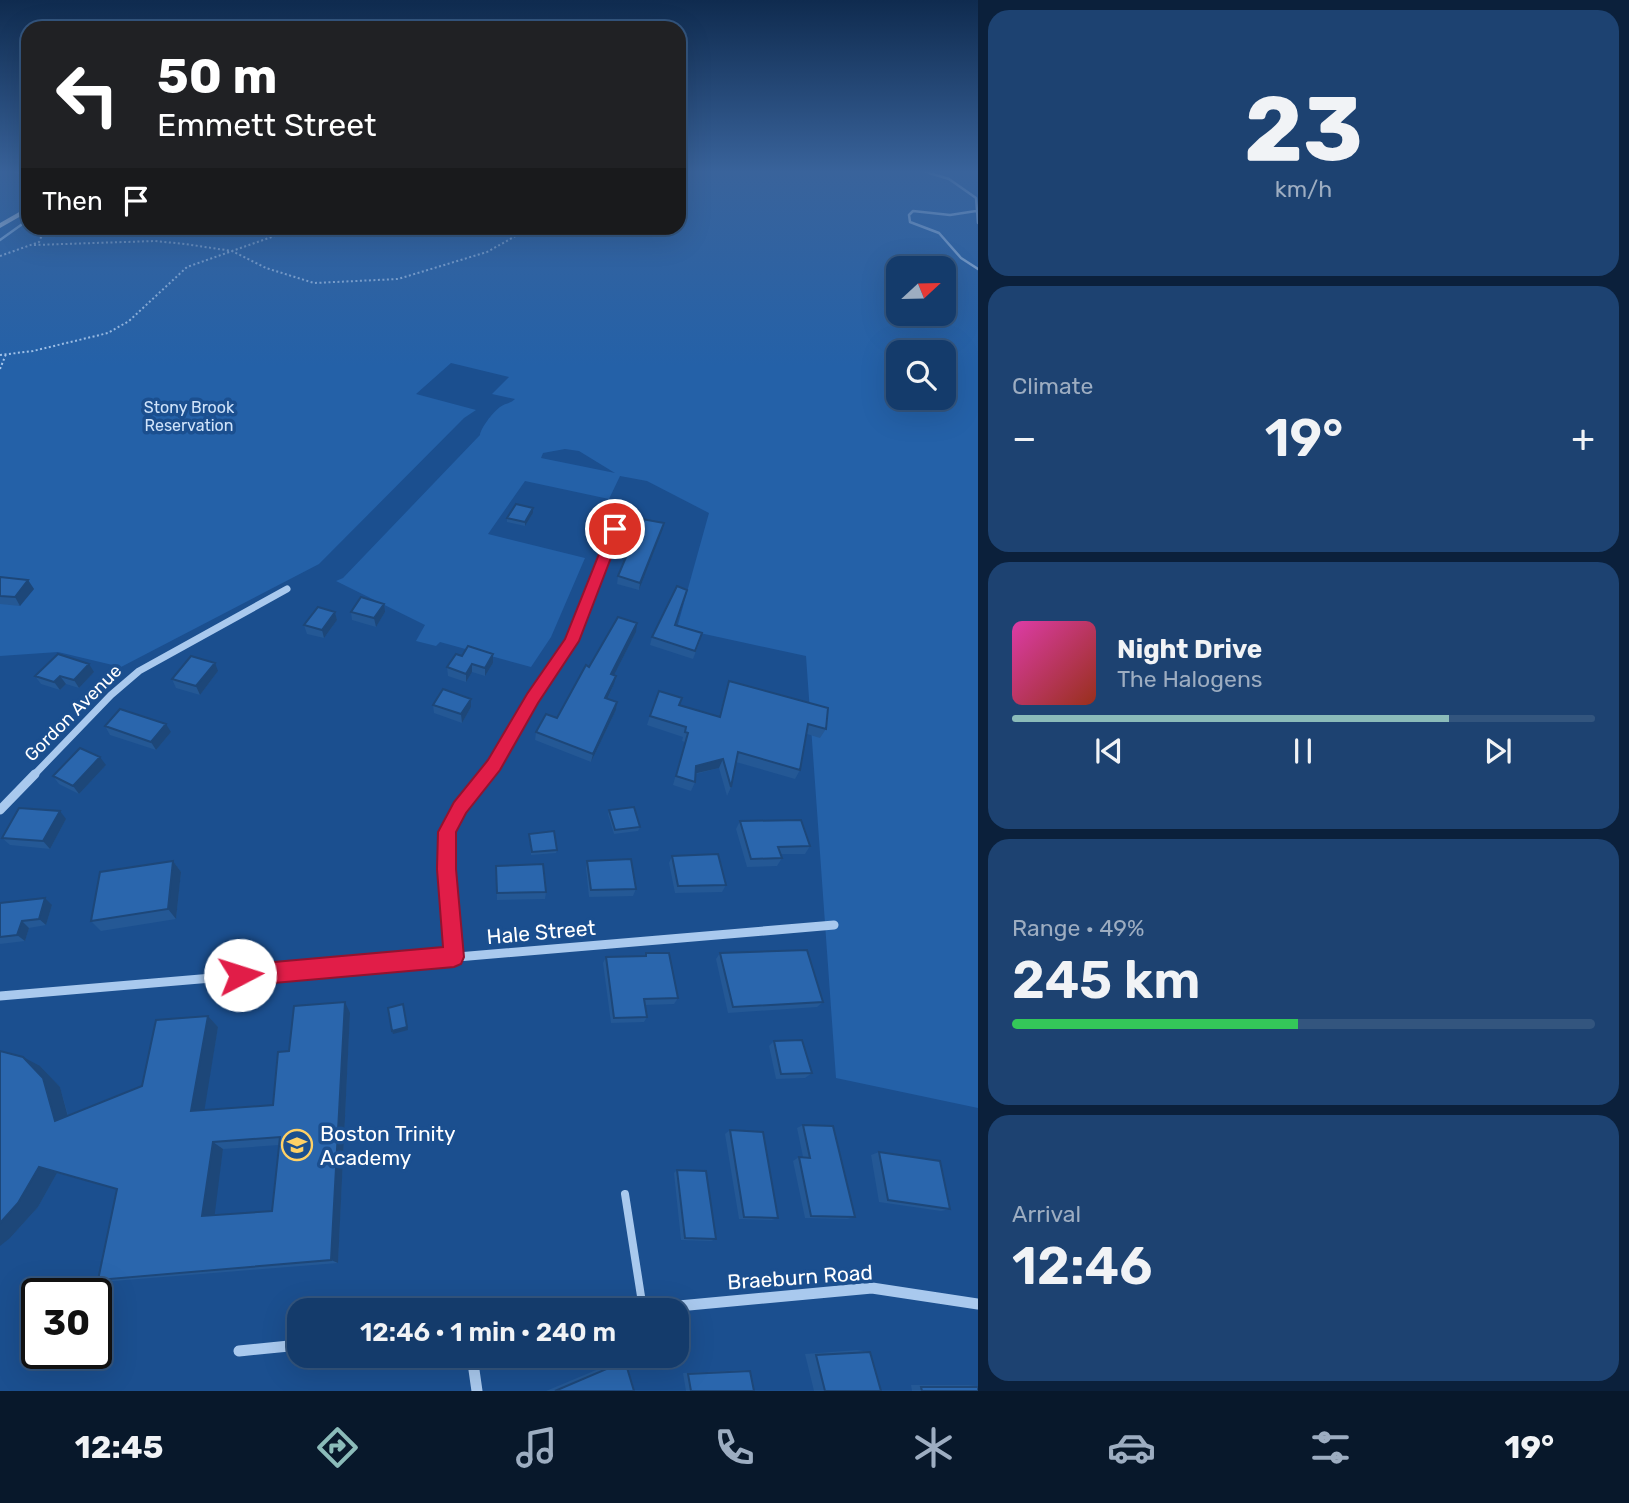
<!DOCTYPE html>
<meta charset="utf-8">
<style>
:root{--surface:#143b6b;--page:#1d4271;--text:#f1f3f6;--muted:#9dadc1;--line:#33557e;--accent:#8bbbb9}
body{margin:0;font-family:Rubik,sans-serif;background:var(--page);color:var(--text);height:100vh;display:flex;flex-direction:column;font-size:26px;white-space:nowrap}
*{box-sizing:border-box;margin:0}
p{font-size:23px;color:var(--muted)}
.icon{flex:none;width:38px;height:38px;fill:none;stroke:currentColor;stroke-width:2;stroke-linecap:round;stroke-linejoin:round}
.map{position:relative;flex:1;overflow:hidden}
.drawer{display:flex;flex-direction:column;gap:10px;padding:10px;background:#0b203b;width:651px}
.drawer>*{flex:none}
.hud{position:absolute;left:21px;top:21px;width:665px;height:214px;border-radius:21px;box-shadow:0 7px 28px #0002,0 0 0 2px var(--line);background:#202124;color:#fff;overflow:hidden}
.needle{width:46px;rotate:68deg}
.buttons{position:absolute;left:886px;top:256px;display:grid;gap:14px}
.buttons a{display:grid;place-items:center;width:70px;height:70px;border-radius:14px;background:var(--surface);box-shadow:0 7px 28px #0002,0 0 0 2px var(--line);font-size:35px}
.speed{position:absolute;left:21px;top:1278px;display:flex;gap:14px;font-size:35px;font-weight:700;text-align:center}
.speed>*{display:grid;place-content:center;width:91px;height:91px;border-radius:50%;background:var(--surface);box-shadow:0 7px 28px #0002,0 0 0 2px var(--line);line-height:1}
.speed .limit{border:4px solid #111;border-radius:10px;background:#fff;color:#111}
.pin{position:absolute;display:grid;place-items:center;width:60px;height:60px;color:#fff;margin:-30px;border:4px solid #fff;border-radius:50%;box-shadow:0 2px 7px #0007}
.me{position:absolute;width:77px;margin:-38px;rotate:85deg;stroke-linejoin:round;filter:drop-shadow(0 0 5px #0008)}
.turn{display:flex;align-items:center;gap:24px;height:147px;padding:0 21px;font-size:32px}
.turn .icon{width:91px;height:91px;stroke-width:2.5}
.turn b{display:block;font-size:49px;line-height:60px}
.then{display:flex;align-items:center;height:66px;padding:0 21px;background:#0003;gap:14px;font-size:26px}
.big{font-size:52px;font-weight:600;line-height:1.1}
.drawer .card{flex:1;display:flex;flex-direction:column;justify-content:center;gap:10px;min-width:0;padding:0 24px;border-radius:21px;background:var(--page)}
.drawer .dial{align-items:center;gap:0}
.dial b{font-size:91px;line-height:1}
.song{display:flex;align-items:center;gap:21px}
.cover{width:84px;height:84px;border-radius:10px;background:linear-gradient(135deg,hsl(320 70% 55%),hsl(10 70% 35%))}
.played{height:7px;border-radius:4px;background:linear-gradient(90deg,var(--accent) 75%,var(--line) 75%)}
.keys{display:flex;justify-content:space-around;direction:ltr}
.heat{display:flex;justify-content:space-between;align-items:center;font-size:38px;direction:ltr}
.charge{height:10px;border-radius:5px;background:linear-gradient(90deg,#34c759 49%,var(--line) 0)}
.trip{position:absolute;left:287px;top:1298px;width:402px;height:70px;border-radius:21px;background:var(--surface);box-shadow:0 7px 28px #0002,0 0 0 2px var(--line);font-weight:600;line-height:70px;text-align:center}
.tabs{display:flex;height:112px;justify-content:space-around;align-items:center;background:#08182b;color:var(--muted)}
.tabs .icon{width:49px;height:49px}
.tabs .active{color:var(--accent)}
.tabs b{font-size:32px;color:var(--text)}
main{display:flex;flex:1;min-height:0}
.map>svg:first-child{display:block}
</style>
<main>
<div class="map">
<svg width="978" height="1391" viewBox="0 0 978 1391">
<rect width="100%" height="100%" fill="#1b4f8f"/>
<path fill="#2461a8" fill-rule="evenodd" d="M0 171H28V228H679V171H978V1108L836 1078 806 656 677 628 709 513 647 481 620 476 609 499 525 481 488 534 585 558 551 637 531 667 440 642 436 646 416 641 425 625 336 581 343 578 480 435C481 428 492 413 500 407 505 403 510 404 515 399L492 394 509 377 451 363 416 394 476 410 464 418 319 564 121 667 58 652 0 656ZM898 268H943V313H898ZM898 352H943V397H898ZM565 449 579 451 615 473 541 458 543 453Z"/>
<g fill="none" stroke-linecap="round" stroke-linejoin="round">
<path stroke="#9cc4f0" stroke-width="2.5" d="M0 240 28 220"/>
<path stroke="#a9c9ee" stroke-width="2" stroke-dasharray="2 2.5" stroke-linecap="butt" d="M34 245 155 241 185 244 232 251 266 268 314 283 398 279 487 252 530 228
M0 256 39 242 45 228
M0 355 33 351 108 333 129 321 187 267 297 228
M0 369 6 354"/>
<path stroke="#a9c9ee" stroke-width="2.5" d="M923 171 949 179 976 198 978 223
M976 211 950 215 913 211 909 215 910 222 939 233 961 258 978 269"/>
<path stroke="#a9c9ee" stroke-width="8" d="M625 1194 643 1309"/>
<path stroke="#a9c9ee" stroke-width="5" d="M601 565 615 529"/>
<path stroke="#a9c9ee" stroke-width="7" d="M33 776 111 695 139 671 287 589
M485 776 532 699 572 641 602 563"/>
<path stroke="#a9c9ee" stroke-width="9" d="M0 810 35 774
M454 957 447 832 460 807 487 774
M0 996 834 925"/>
<path stroke="#a9c9ee" stroke-width="11" d="M625 1311 872 1288 978 1304
M239 1351 299 1345
M472 1356 477 1391"/>
<path fill="#d6e6fa" fill-rule="evenodd" d="M13 171H21L28 175V179Z
M28 207V212L0 228V223Z"/>
</g>
<path fill="#245895" fill-rule="evenodd" d="M533 513 525 526 507 522V518Z
M662 531 639 590 617 584 618 576Z
M0 577 28 580 34 589 20 606 0 604Z
M685 598 676 625 700 641 693 659 650 645 652 637Z
M335 612 337 620 324 638 307 634 304 625Z
M351 612H385L376 627 352 620Z
M636 632 614 675V684L608 698 617 702 616 710 591 762 535 740 536 732 557 718 589 667Z
M456 654 493 663 485 676 472 672 466 682 448 676 447 667Z
M218 671 200 695 176 688 172 679Z
M94 672 79 688 66 684 60 690 41 684 35 676Z
M729 681 826 729 820 738 807 734 800 770 795 779 736 762 731 787 727 796 719 768 696 774 695 782 691 791 673 785 685 742 682 741 683 737 647 725 650 716 679 705 719 716Z
M471 699V707L462 723 434 713 433 705Z
M105 726 171 732 156 750 110 735Z
M106 765 79 794 59 784 53 776Z
M609 810 640 827 638 831 614 834 608 814Z
M66 819 50 849 10 845 2 838Z
M740 821 810 846 805 854H780L782 858 777 866 747 867 736 829Z
M529 834 557 850 556 853 531 855Z
M672 856 726 885 722 892 675 893 669 863Z
M173 861 181 872 176 919 101 931 91 921Z
M587 861 636 889 633 896 589 897 586 868Z
M496 866 546 892 545 899 497 900Z
M0 903 52 905 46 925 29 928 25 941 0 944Z
M646 953 678 998 674 1004 645 1005 647 1017 644 1022 611 1023 603 963 606 957 645 956Z
M720 953 823 1002 817 1007 728 1013 716 959Z
M350 1013 338 1263 114 1281 98 1280 117 1189 57 1173 38 1207 10 1238 40 1066 60 1087 68 1115 142 1086 208 1016 218 1027 204 1110 273 1105 289 1051ZM279 1145 272 1211 214 1215 223 1149Z
M774 1041 812 1073 805 1078 776 1079 769 1046Z
M803 1125 855 1217 847 1219 805 1218 793 1161 799 1157H803L797 1128Z
M730 1130 778 1218 772 1220 739 1219 725 1134Z
M879 1152 950 1209 941 1211 879 1202 871 1155Z
M677 1170 716 1239 711 1241 681 1240 674 1173Z
M857 1350 870 1352 881 1391H814L805 1354Z
M620 1360 625 1361 634 1391H546Z
M744 1370 750 1371 754 1391H686L683 1373Z
M911 1385H969L978 1386V1391H912Z"/>
<path fill="#1d4779" d="M533 508V513L525 526V522Z
M664 523 662 531 639 590 640 583Z
M28 580 34 589 20 606 15 597Z
M384 604 385 612 376 627 374 618Z
M335 612 337 620 324 638 322 630Z
M637 623 636 632 610 683 611 674Z
M493 654V663L485 676V668Z
M215 663 218 671 200 695 196 686Z
M89 664 94 672 79 688 74 680Z
M472 664V672L466 682V674Z
M60 676 66 684 60 690 54 682Z
M616 676 614 684 604 706 605 698Z
M471 699V707L462 723 461 714Z
M617 702 616 710 591 762 593 754Z
M166 724 171 732 156 750 151 742Z
M100 757 106 765 79 794 73 786Z
M723 759 719 768 693 774 696 766Z
M60 811 66 819 50 849 43 841Z
M173 861 181 872 176 919 168 909Z
M45 898 52 905 46 925 39 919Z
M22 921 29 928 25 941 17 935Z
M345 1002 350 1013 338 1263 331 1260Z
M403 1004 408 1030 393 1034 392 1031Z
M208 1016 218 1027 203 1119 191 1111Z
M23 1057 40 1066 60 1087 71 1128 55 1121Z
M213 1142 223 1149 214 1220 202 1216Z
M39 1167 57 1173 38 1207 10 1238 0 1246V1223Z"/>
<path fill="#2a66ad" stroke="#1d4779" stroke-width="2" fill-rule="evenodd" d="M516 504 533 508 525 522 507 518Z
M642 519 664 523 640 583 618 576Z
M0 577 28 580 15 597 0 596Z
M677 586 687 590 675 625 702 633 695 651 652 637Z
M361 597 384 604 374 618 351 612Z
M318 607 335 612 322 630 304 625Z
M618 617 637 623 611 674 616 676 605 698 617 702 593 754 536 732 546 714 557 718 586 665 589 667Z
M468 646 493 654 485 668 472 664 466 674 447 667 456 654 462 656Z
M58 654 89 664 74 680 60 676 54 682 35 676Z
M191 656 215 663 196 686 172 679Z
M729 681 828 708 826 729 808 724 800 770 738 752 731 787 723 759 696 766 695 782 676 776 688 733 685 732 686 727 650 716 659 691 682 698 679 705 720 717Z
M443 689 471 699 461 714 433 705Z
M120 709 166 724 151 742 105 726Z
M80 748 100 757 73 786 53 776Z
M634 807 640 827 615 830 609 810Z
M19 808 60 811 43 841 2 838Z
M801 820 810 846 778 847 782 858 751 859 740 821Z
M554 831 557 850 532 852 529 834Z
M718 854 726 885 678 886 672 856Z
M631 859 636 889 591 890 587 861Z
M173 861 168 909 91 921 100 872Z
M543 864 546 892 497 893 496 866Z
M45 898 39 919 22 921 17 935 0 937V903Z
M807 950 823 1002 733 1007 720 953Z
M646 953H669L678 998 644 999 647 1017 614 1018 606 957 646 956Z
M345 1002 331 1260 98 1280 117 1189 39 1167 18 1203 0 1223V1051L23 1057 43 1078 55 1121 142 1086 156 1020 208 1016 191 1111 273 1105 278 1052 289 1051 294 1006ZM280 1137 272 1211 202 1216 213 1142Z
M403 1004 407 1027 392 1031 388 1008Z
M802 1040 812 1073 781 1074 774 1041Z
M803 1125 833 1126 855 1217 811 1216 799 1157 810 1158Z
M730 1130 763 1132 778 1218 744 1217Z
M879 1152 940 1161 950 1209 888 1200Z
M677 1170 706 1171 716 1239 685 1238Z
M870 1352 881 1391H825L816 1355Z
M625 1361 634 1391H555Z
M750 1371 754 1391H691L688 1374Z
M921 1387H978V1391H922Z"/>
<linearGradient id="sky" x2="0" y2="1"><stop stop-color="#0f2b4f"/><stop offset="0.47" stop-color="#39639b"/><stop offset="1" stop-color="#39639b" stop-opacity="0"/></linearGradient>
<rect width="978" height="366" fill="url(#sky)"/>
<path fill="#e11d48" stroke="#92132f" stroke-width="2" d="M615 525 622 529 579 641 538 703 500 770 466 813 456 832V869L464 957 461 964 454 967 240 986 233 983 230 975 233 968 240 965 443 947 437 869 438 832 454 802 488 760 527 694 565 639 609 529Z"/>
<defs>
<g id="school-ring" transform="scale(1.575)"><circle r="9.5" fill="#1b4f8f" stroke="#ffd166" stroke-width="1.5"/><path d="M0-5L7-2L0 1L-7-2ZM-4 1L0 2.5L4 1V4Q0 6-4 4Z" fill="#ffd166"/></g>
</defs>
<g fill-rule="evenodd">
<use href="#school-ring" x="297" y="1145"/>
</g>
<g text-anchor="middle" dominant-baseline="central" stroke-width="7" stroke-linejoin="round" paint-order="stroke">
<g font-size="16" fill="#cfe3fa" stroke="#1b4f8f">
<text x="189" y="407">Stony Brook<tspan x="189" dy="18">Reservation</tspan></text>
</g>
<g font-size="18" fill="#fff" stroke="#1b4f8f">
<text transform="translate(73 713) rotate(-45)">Gordon Avenue</text>
</g>
<g font-size="21" fill="#fff" stroke="#1b4f8f">
<text transform="translate(541 932) rotate(-5)">Hale Street</text>
<text transform="translate(800 1277) rotate(-4)">Braeburn Road</text>
</g>
<g font-size="21" fill="#fff" stroke="#1b4f8f" text-anchor="start">
<text x="320" y="1133">Boston Trinity<tspan x="320" dy="24">Academy</tspan></text>
</g>
</g>
</svg>
<div class="buttons">
<a><svg class="needle" viewBox="-14 -14 28 28"><path d="M0-13l5 13h-10z" fill="#e53935"/><path d="M0 13l5-13h-10z" fill="#9dadc1"/></svg></a>
<a><svg class="icon" aria-label="search" viewBox="0 0 24 24"><circle cx="10" cy="10" r="6"/><path d="M15 15l6 6"/></svg></a>
</div>
<div class="speed"><div class="limit">30</div></div>
<div class="pin" style="left:615px;top:529px;background:#d93025"><svg class="icon" aria-label="arrive" viewBox="0 0 24 24"><path d="M6 21V4h12l-3 4 3 4H6"/></svg></div>
<svg class="me" style="left:240px;top:975px" viewBox="-20 -20 40 40"><circle r="19" fill="#fff"/><path d="M0-13L10 11 0 6-10 11z" fill="#e11d48"/></svg>
<div class="trip">12:46 · 1 min · 240 m</div>
<div class="hud">
<div class="turn"><svg class="icon" aria-label="left" viewBox="0 0 24 24"><path d="M17 20v-9H6M10 6l-5 5 5 5"/></svg><div><b>50 m</b>Emmett Street</div></div>
<div class="then">Then<svg class="icon" aria-label="arrive" viewBox="0 0 24 24"><path d="M6 21V4h12l-3 4 3 4H6"/></svg></div>
</div>
</div>
<section class="drawer">
<div class="card dial"><b>23</b><p>km/h</p></div>
<div class="card"><p>Climate</p>
<div class="heat"><a>−</a><b class="big">19°</b><a>+</a></div>
</div>
<div class="card">
<div class="song"><i class="cover"></i><div><b>Night Drive</b><p>The Halogens</p></div></div>
<div class="played"></div>
<div class="keys"><svg class="icon" aria-label="previous" viewBox="0 0 24 24"><path d="M18 5L8 12l10 7zM5 5v14"/></svg><svg class="icon" aria-label="pause" viewBox="0 0 24 24"><path d="M8 5v14M16 5v14"/></svg><svg class="icon" aria-label="next" viewBox="0 0 24 24"><path d="M6 5l10 7-10 7zM19 5v14"/></svg></div>
</div>
<div class="card"><p>Range · 49%</p><b class="big">245 km</b><div class="charge"></div></div>
<div class="card"><p>Arrival</p><b class="big">12:46</b></div>
</section>
</main>
<nav class="tabs">
<b>12:45</b>
<svg class="icon active" aria-label="directions" viewBox="0 0 24 24"><path d="M12 3l9 9-9 9-9-9zM9 14v-3h6M13 9l2 2-2 2"/></svg>
<svg class="icon" aria-label="music" viewBox="0 0 24 24"><path d="M9 18V5l10-2v13"/><circle cx="6" cy="18" r="3"/><circle cx="16" cy="16" r="3"/></svg>
<svg class="icon" aria-label="phone" viewBox="0 0 24 24"><path d="M5 4h4l2 5-3 2q2 4 5 5l2-3 5 2v4C11 20 4 13 5 4z"/></svg>
<svg class="icon" aria-label="climate" viewBox="0 0 24 24"><path d="M12 3v18M4 7l16 10M4 17L20 7"/></svg>
<svg class="icon" aria-label="car" viewBox="0 0 24 24"><path d="M5 17H2v-5l4-1 3-4h7l3 4 3 1v5h-3M9 17h6M6 11h13"/><circle cx="7" cy="17" r="2"/><circle cx="17" cy="17" r="2"/></svg>
<svg class="icon" aria-label="filters" viewBox="0 0 24 24"><path d="M4 7h16M4 17h16"/><circle cx="9" cy="7" r="2"/><circle cx="15" cy="17" r="2"/></svg>
<b>19°</b>
</nav>
